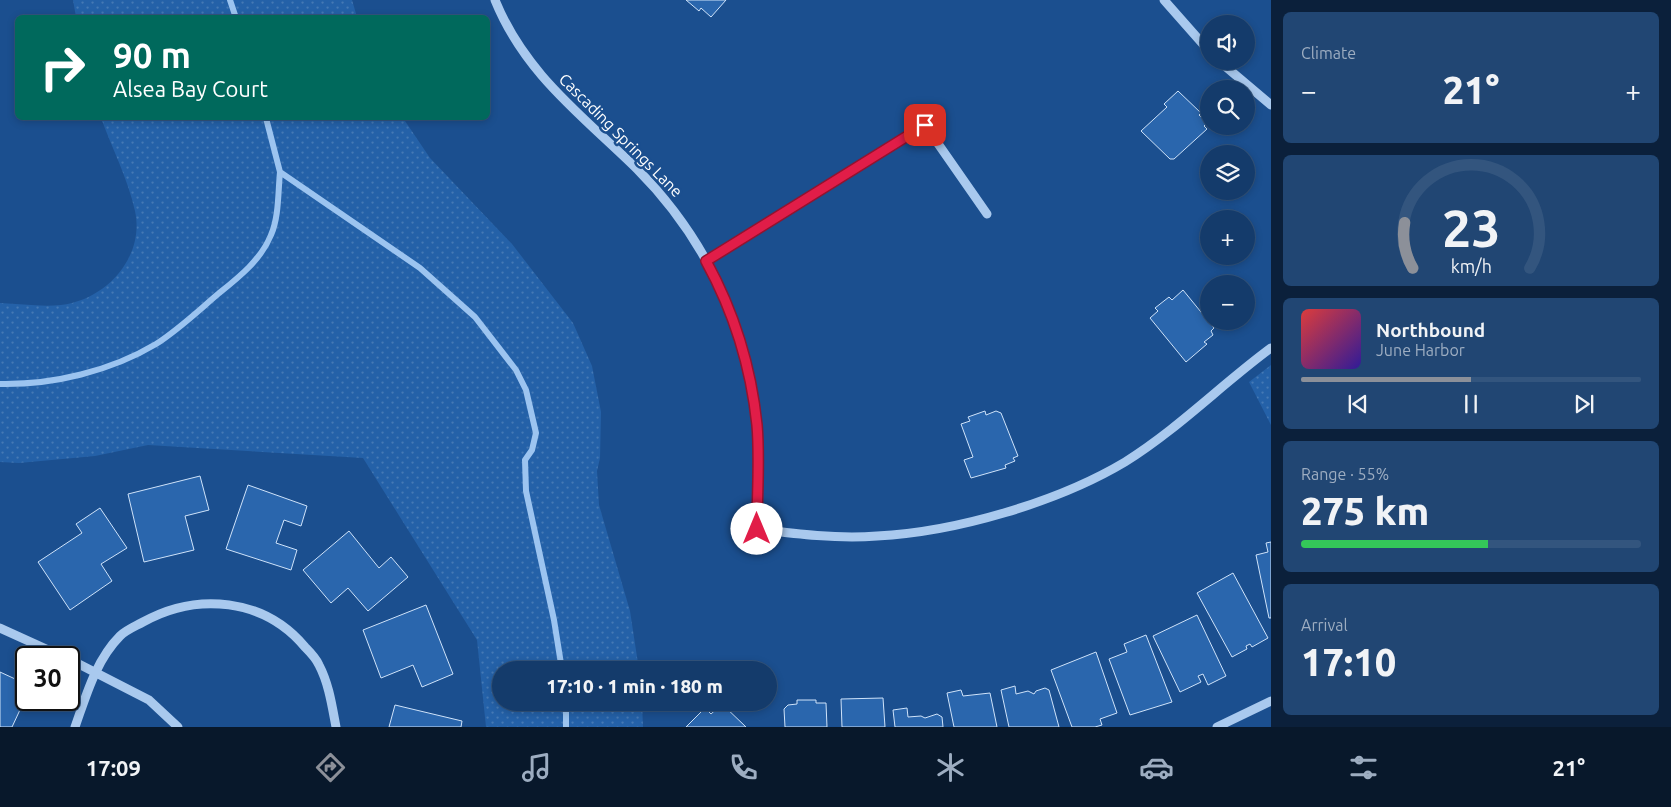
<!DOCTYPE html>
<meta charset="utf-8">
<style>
:root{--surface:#143b6b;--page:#214673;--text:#f1f3f6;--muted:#9dadc1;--line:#33557e;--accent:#8c9099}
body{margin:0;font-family:Ubuntu,sans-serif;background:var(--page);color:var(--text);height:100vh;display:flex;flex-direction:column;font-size:19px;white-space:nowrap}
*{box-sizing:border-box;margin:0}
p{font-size:16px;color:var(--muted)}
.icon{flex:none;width:28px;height:28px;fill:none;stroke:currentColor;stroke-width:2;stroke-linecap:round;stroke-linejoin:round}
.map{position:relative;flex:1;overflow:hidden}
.drawer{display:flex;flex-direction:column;gap:12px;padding:12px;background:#0b203b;width:400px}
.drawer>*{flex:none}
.banner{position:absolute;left:15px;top:15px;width:475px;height:105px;border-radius:8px;box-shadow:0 2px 8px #0003,0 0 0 1px var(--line);background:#00695c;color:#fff;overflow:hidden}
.fabs{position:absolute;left:1200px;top:15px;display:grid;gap:10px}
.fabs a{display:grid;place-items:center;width:55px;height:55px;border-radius:50%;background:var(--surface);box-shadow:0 2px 8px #0003,0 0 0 1px var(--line);font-size:25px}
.speed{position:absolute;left:15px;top:646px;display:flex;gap:10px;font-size:25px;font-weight:700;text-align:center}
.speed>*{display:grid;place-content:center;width:65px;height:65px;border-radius:50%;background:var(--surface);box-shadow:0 2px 8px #0003,0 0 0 1px var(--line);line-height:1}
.speed .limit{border:2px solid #111;border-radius:8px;background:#fff;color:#111}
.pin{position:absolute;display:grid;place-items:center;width:42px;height:42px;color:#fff;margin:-21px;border-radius:10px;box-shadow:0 2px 8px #0006}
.me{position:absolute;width:55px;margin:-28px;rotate:0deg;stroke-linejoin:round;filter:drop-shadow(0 0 4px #0008)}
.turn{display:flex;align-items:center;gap:18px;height:105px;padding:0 15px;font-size:22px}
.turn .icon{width:65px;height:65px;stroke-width:2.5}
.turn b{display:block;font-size:35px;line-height:42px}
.big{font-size:38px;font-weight:800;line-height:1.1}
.drawer .tile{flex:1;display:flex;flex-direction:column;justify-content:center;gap:8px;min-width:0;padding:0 18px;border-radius:8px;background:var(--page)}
.drawer .dial{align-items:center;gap:0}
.dial svg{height:130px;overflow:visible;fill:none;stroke:var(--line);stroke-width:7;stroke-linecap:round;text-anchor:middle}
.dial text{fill:var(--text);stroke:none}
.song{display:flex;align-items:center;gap:15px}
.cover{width:60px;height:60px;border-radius:8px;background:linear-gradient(135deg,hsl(0 70% 55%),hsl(250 70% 35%))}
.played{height:5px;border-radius:2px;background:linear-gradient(90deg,var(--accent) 50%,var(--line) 50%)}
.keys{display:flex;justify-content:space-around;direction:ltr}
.heat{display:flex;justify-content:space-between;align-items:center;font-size:28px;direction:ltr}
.charge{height:8px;border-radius:4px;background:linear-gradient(90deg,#34c759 55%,var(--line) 0)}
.trip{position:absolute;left:492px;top:661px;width:285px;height:50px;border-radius:25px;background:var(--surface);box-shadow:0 2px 8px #0003,0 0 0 1px var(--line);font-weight:800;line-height:50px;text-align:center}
.menu{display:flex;height:80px;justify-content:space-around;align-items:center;background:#08182b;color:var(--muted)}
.menu .icon{width:35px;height:35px}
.menu .active{color:var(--accent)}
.menu b{font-size:22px;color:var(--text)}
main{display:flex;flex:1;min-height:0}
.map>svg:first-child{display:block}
</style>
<main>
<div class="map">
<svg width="1271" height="727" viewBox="0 0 1271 727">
<defs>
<pattern id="grass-dots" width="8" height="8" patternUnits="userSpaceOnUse" patternTransform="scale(1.25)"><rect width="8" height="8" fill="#2461a8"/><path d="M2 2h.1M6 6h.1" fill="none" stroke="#4579b5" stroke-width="1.8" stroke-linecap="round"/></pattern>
</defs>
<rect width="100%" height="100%" fill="#1b4f8f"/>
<path fill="url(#grass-dots)" d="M73 0H352L357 17H76Z
M101 118H403L430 158 512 244 573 323 592 366 601 412 600 458 597 471 599 505 630 611 639 670H501V702L642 703 643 727H486L477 640 363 458 148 445 95 456 19 463 0 462V303C20 304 42 307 61 305 106 300 145 257 135 211 128 179 112 148 101 118Z
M1271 365V425L1249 382Z"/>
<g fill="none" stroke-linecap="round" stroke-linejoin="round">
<path stroke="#9cc4f0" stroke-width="6" d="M230 0 236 18
M266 118 280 172 420 268 475 317 516 370 526 390 536 433 532 450 525 460 526 491 554 620 562 670
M0 384C53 385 111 371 156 344 178 330 198 311 218 294 238 278 261 260 271 235 279 217 278 192 280 172
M566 727V702"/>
</g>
<path fill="#2a66ad" stroke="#cfe3fa" d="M686 0H726L711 17 701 8 699 11Z
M1178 91 1201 113 1199 115 1207 123 1204 126 1207 129 1174 159H1170L1141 131 1167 107 1164 104Z
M1183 290 1214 328 1211 331 1213 335 1204 342 1207 344 1186 362 1150 318 1158 311 1155 308 1169 297 1172 300Z
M985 411 986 415 996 411 1001 413 1018 456 1013 458 1015 461 1005 465 1006 468 971 478 964 460 973 457 961 424 970 421 968 417Z
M200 476 209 510 185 516 194 550 144 562 128 494Z
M248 485 307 506 301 526 284 520 276 543 297 550 291 570 226 549Z
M100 508 127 548 101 564 112 581 70 610 38 562 82 533 76 524Z
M349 531 379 568 391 557 408 577 368 611 348 588 331 603 303 570Z
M1271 542V618H1269L1256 555 1268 552 1266 543Z
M1233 573 1268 638 1252 647 1250 644 1246 646 1247 649 1232 657 1197 593Z
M426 605 453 674 422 687 413 665 381 678 363 630Z
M1197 615 1226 676 1208 685 1203 674 1198 676 1201 682 1180 692 1153 636Z
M1146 635 1172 702 1130 715 1109 659 1127 652 1124 644Z
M1096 652 1117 713 1100 719 1102 725 1095 727H1072L1051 670Z
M0 672 26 684V697L12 727H0Z
M1015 686 1016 694 1028 691 1034 694 1036 691 1045 688 1049 690 1059 727H1009L1001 690Z
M961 690 963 696 990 693 997 727H954L947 693Z
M883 698 885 727H842L841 699Z
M797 700H816V703H826L827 727H785L784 709 788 705 797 704Z
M722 704 746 727H686L705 708 711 714Z
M395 705 462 721 461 727H389Z
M907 708 908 717 921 716 925 718 937 714 942 717 943 727H895L893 710Z"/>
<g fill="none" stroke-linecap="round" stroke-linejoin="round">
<path stroke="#a9c9ee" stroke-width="9" d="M495 0C525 74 582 115 637 169 705 237 750 330 757 427 759 461 757 495 757 529 797 534 837 539 877 536 956 532 1058 502 1125 462 1178 429 1222 384 1271 348
M1164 0 1209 51
M1219 61 1271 105
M706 261 925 125 987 214
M0 628 66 658
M69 659 149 700 178 727
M75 727C86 696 96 660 120 636 126 630 136 626 143 622 197 592 264 598 305 647 310 652 316 658 319 665 329 684 332 706 336 727
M1217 727 1271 701"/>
</g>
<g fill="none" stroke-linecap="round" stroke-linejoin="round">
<g stroke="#92132f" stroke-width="12">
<path id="route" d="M757 529C757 495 760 459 757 425 751 367 734 312 706 261L925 125"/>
</g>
<use href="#route" stroke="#e11d48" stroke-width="9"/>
</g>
<g text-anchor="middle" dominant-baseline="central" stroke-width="5" stroke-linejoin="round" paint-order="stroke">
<g font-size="16" fill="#fff" stroke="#1b4f8f">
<text transform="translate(621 135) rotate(45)">Cascading Springs Lane</text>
</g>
</g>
</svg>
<div class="fabs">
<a><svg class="icon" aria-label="sound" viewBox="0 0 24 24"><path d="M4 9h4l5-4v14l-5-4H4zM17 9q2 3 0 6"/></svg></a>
<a><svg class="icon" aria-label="search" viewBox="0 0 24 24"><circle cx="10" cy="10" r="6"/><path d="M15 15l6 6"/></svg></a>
<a><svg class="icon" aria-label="layers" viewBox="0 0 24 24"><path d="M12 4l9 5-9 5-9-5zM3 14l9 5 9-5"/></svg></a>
<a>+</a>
<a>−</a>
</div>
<div class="speed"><div class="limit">30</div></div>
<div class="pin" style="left:925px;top:125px;background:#d93025"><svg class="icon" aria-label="arrive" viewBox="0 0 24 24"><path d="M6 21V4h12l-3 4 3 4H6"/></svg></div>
<svg class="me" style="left:757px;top:529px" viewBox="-20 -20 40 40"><circle r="19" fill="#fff"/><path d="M0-13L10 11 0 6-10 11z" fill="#e11d48"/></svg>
<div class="trip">17:10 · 1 min · 180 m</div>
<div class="banner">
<div class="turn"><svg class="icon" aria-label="right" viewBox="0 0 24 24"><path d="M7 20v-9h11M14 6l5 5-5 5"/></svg><div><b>90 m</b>Alsea Bay Court</div></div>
</div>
</div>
<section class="drawer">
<div class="tile"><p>Climate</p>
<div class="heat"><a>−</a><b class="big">21°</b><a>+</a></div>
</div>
<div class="tile dial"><svg viewBox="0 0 100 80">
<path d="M14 69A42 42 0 1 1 86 69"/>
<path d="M14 69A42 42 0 0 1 9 41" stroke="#8c9099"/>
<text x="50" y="56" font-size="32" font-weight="700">23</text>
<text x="50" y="72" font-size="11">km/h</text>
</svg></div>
<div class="tile">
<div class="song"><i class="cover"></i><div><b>Northbound</b><p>June Harbor</p></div></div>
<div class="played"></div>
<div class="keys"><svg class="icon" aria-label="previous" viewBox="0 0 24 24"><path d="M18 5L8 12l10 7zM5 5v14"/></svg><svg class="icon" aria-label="pause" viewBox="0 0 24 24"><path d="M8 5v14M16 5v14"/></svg><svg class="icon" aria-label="next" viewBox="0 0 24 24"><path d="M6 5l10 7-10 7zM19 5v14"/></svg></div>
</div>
<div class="tile"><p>Range · 55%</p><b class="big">275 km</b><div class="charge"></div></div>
<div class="tile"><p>Arrival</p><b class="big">17:10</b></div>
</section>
</main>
<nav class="menu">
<b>17:09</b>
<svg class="icon active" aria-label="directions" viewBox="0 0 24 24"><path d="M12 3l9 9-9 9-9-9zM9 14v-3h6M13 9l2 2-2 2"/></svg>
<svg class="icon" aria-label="music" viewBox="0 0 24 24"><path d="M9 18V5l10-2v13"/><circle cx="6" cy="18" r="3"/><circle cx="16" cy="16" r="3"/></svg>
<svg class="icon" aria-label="phone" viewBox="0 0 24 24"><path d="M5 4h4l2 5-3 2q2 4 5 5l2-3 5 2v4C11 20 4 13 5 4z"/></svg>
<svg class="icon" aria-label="climate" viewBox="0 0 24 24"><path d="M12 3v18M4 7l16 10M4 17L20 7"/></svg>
<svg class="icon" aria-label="car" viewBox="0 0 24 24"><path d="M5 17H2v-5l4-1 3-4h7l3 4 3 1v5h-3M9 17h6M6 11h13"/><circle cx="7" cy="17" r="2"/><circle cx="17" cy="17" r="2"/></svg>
<svg class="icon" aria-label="filters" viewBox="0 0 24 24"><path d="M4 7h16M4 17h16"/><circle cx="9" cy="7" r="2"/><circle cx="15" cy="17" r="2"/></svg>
<b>21°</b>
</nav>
